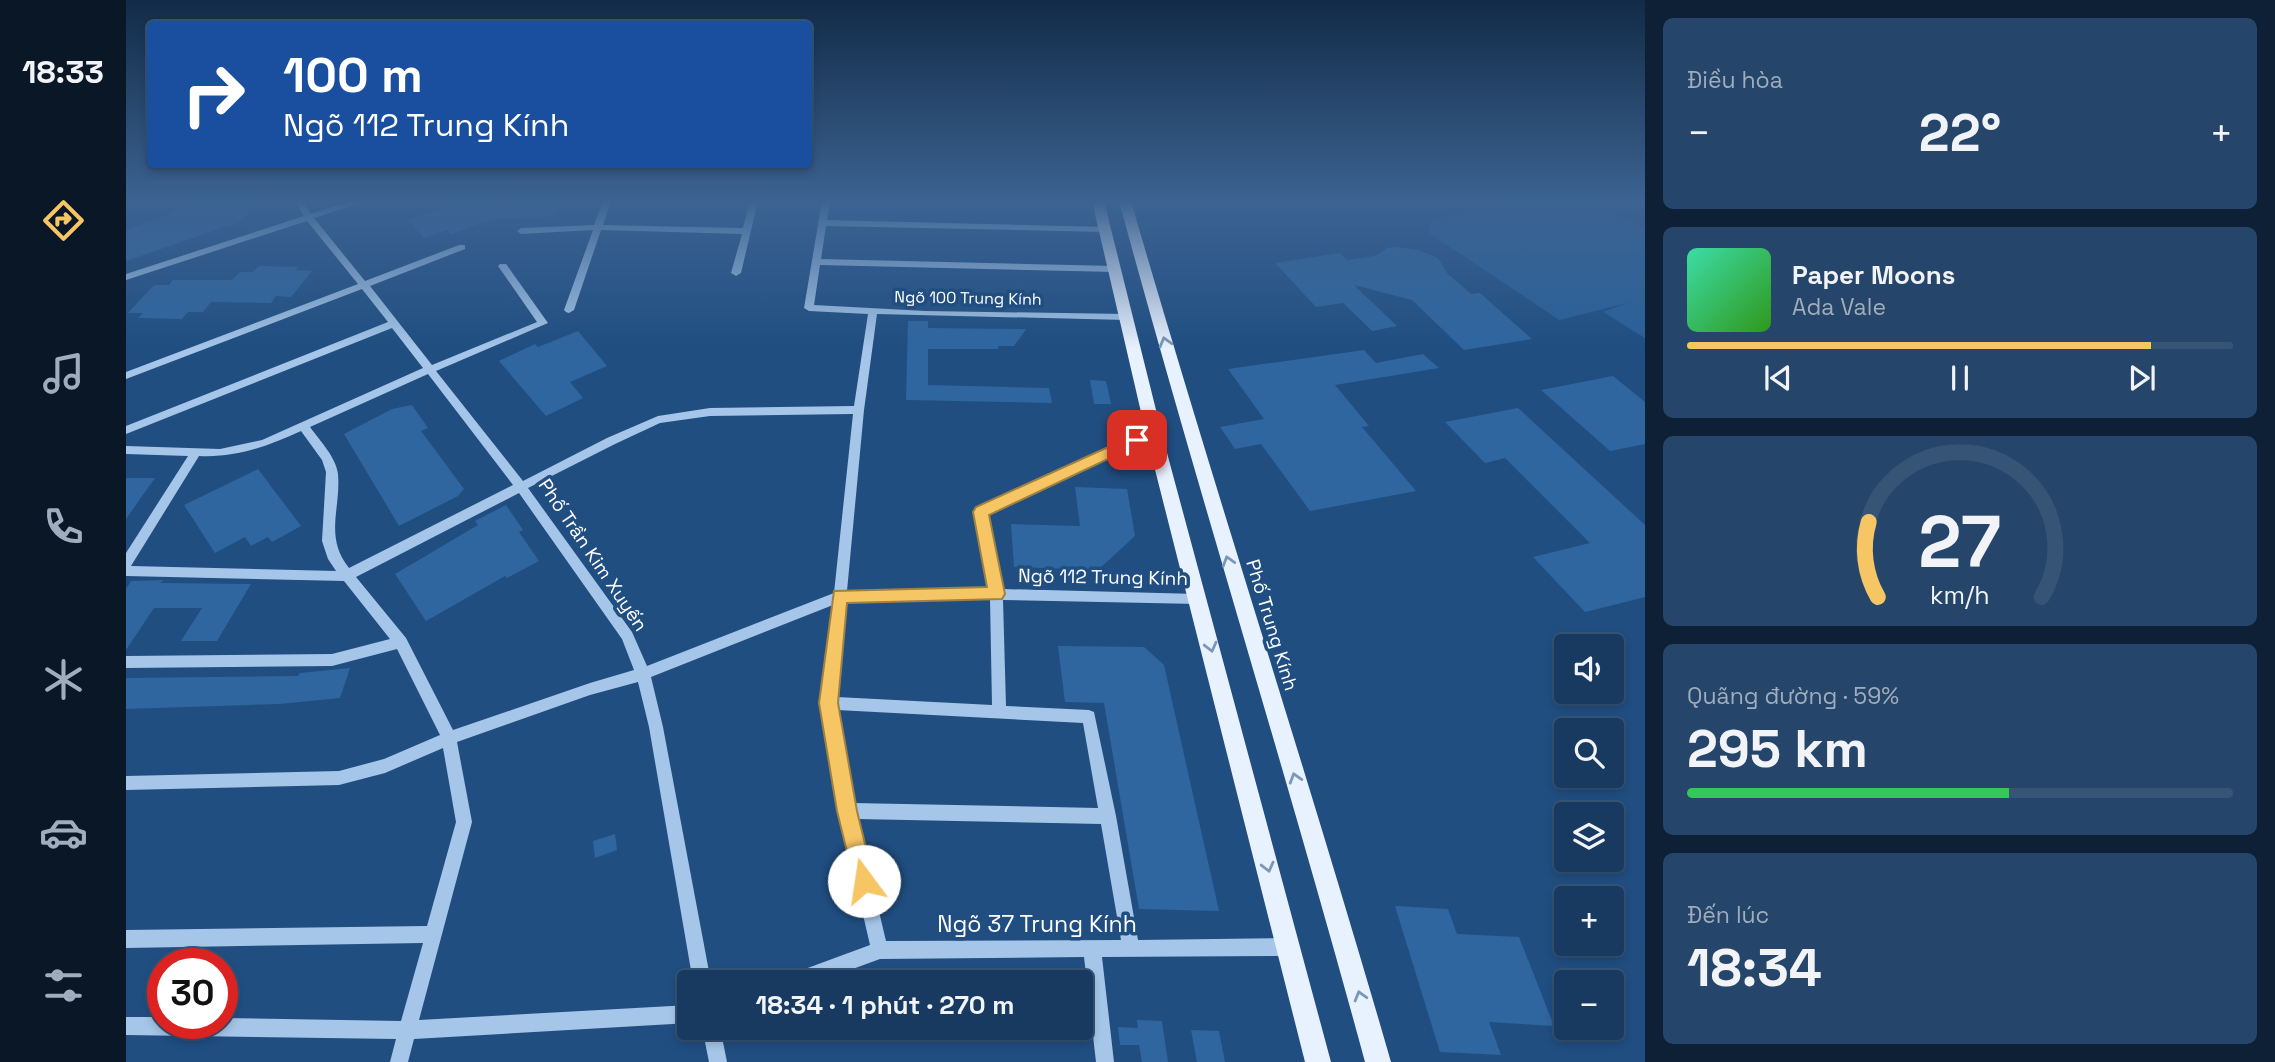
<!DOCTYPE html>
<html lang="vi">
<meta charset="utf-8">
<style>
:root{--surface:#183a61;--page:#25456a;--text:#f1f3f6;--muted:#9fadbd;--line:#365476;--accent:#f6c665}
body{margin:0;font-family:"Space Grotesk",sans-serif;background:var(--page);color:var(--text);height:100vh;display:flex;flex-direction:column;font-size:26px;white-space:nowrap}
*{box-sizing:border-box;margin:0}
p{font-size:23px;color:var(--muted)}
.icon{flex:none;width:38px;height:38px;fill:none;stroke:currentColor;stroke-width:2;stroke-linecap:round;stroke-linejoin:round}
.map{position:relative;flex:1;overflow:hidden}
.details{display:flex;flex-direction:column;gap:18px;padding:18px;background:#0d2035;width:630px}
.details>*{flex:none}
.hud{position:absolute;left:21px;top:21px;width:665px;height:147px;border-radius:7px;box-shadow:0 4px 10px #0003,0 0 0 2px var(--line);background:#1a4fa0;color:#fff;overflow:hidden}
.fabs{position:absolute;left:1428px;top:634px;display:grid;gap:14px}
.fabs a{display:grid;place-items:center;width:70px;height:70px;border-radius:7px;background:var(--surface);box-shadow:0 4px 10px #0003,0 0 0 2px var(--line);font-size:35px}
.speed{position:absolute;left:21px;top:948px;display:flex;gap:14px;font-size:35px;font-weight:700;text-align:center}
.speed>*{display:grid;place-content:center;width:91px;height:91px;border-radius:50%;background:var(--surface);box-shadow:0 4px 10px #0003,0 0 0 2px var(--line);line-height:1}
.speed .limit{border:10px solid #d22;background:#fff;color:#111}
.pin{position:absolute;display:grid;place-items:center;width:60px;height:60px;color:#fff;margin:-30px;border-radius:14px;box-shadow:0 4px 10px #0006}
.me{position:absolute;width:77px;margin:-38px;rotate:346deg;stroke-linejoin:round;filter:drop-shadow(0 0 5px #0008)}
.turn{display:flex;align-items:center;gap:24px;height:147px;padding:0 21px;font-size:32px}
.turn .icon{width:91px;height:91px;stroke-width:2.5}
.turn b{display:block;font-size:49px;line-height:60px}
.big{font-size:52px;font-weight:700;line-height:1.1}
.details .tile{flex:1;display:flex;flex-direction:column;justify-content:center;gap:10px;min-width:0;padding:0 24px;border-radius:10px;background:var(--page)}
.details .dial{align-items:center;gap:0}
.dial svg{height:182px;overflow:visible;fill:none;stroke:var(--line);stroke-width:7;stroke-linecap:round;text-anchor:middle}
.dial text{fill:var(--text);stroke:none}
.song{display:flex;align-items:center;gap:21px}
.cover{width:84px;height:84px;border-radius:10px;background:linear-gradient(135deg,hsl(160 70% 55%),hsl(110 70% 35%))}
.played{height:7px;border-radius:4px;background:linear-gradient(90deg,var(--accent) 85%,var(--line) 85%)}
.keys{display:flex;justify-content:space-around;direction:ltr}
.heat{display:flex;justify-content:space-between;align-items:center;font-size:38px;direction:ltr}
.charge{height:10px;border-radius:5px;background:linear-gradient(90deg,#34c759 59%,var(--line) 0)}
.trip{position:absolute;left:551px;top:970px;width:416px;height:70px;border-radius:7px;background:var(--surface);box-shadow:0 4px 10px #0003,0 0 0 2px var(--line);font-weight:700;line-height:70px;text-align:center}
main{display:flex;flex:1;min-height:0}
.tab-bar{display:flex;flex-direction:column;width:126px;justify-content:space-around;align-items:center;background:#0a1727;color:var(--muted)}
.tab-bar .icon{width:49px;height:49px}
.tab-bar .current{color:var(--accent)}
.tab-bar b{font-size:32px;color:var(--text)}
.map>svg:first-child{display:block}
</style>
<main>
<nav class="tab-bar">
<b>18:33</b>
<svg class="icon current" aria-label="directions" viewBox="0 0 24 24"><path d="M12 3l9 9-9 9-9-9zM9 14v-3h6M13 9l2 2-2 2"/></svg>
<svg class="icon" aria-label="music" viewBox="0 0 24 24"><path d="M9 18V5l10-2v13"/><circle cx="6" cy="18" r="3"/><circle cx="16" cy="16" r="3"/></svg>
<svg class="icon" aria-label="phone" viewBox="0 0 24 24"><path d="M5 4h4l2 5-3 2q2 4 5 5l2-3 5 2v4C11 20 4 13 5 4z"/></svg>
<svg class="icon" aria-label="climate" viewBox="0 0 24 24"><path d="M12 3v18M4 7l16 10M4 17L20 7"/></svg>
<svg class="icon" aria-label="car" viewBox="0 0 24 24"><path d="M5 17H2v-5l4-1 3-4h7l3 4 3 1v5h-3M9 17h6M6 11h13"/><circle cx="7" cy="17" r="2"/><circle cx="17" cy="17" r="2"/></svg>
<svg class="icon" aria-label="filters" viewBox="0 0 24 24"><path d="M4 7h16M4 17h16"/><circle cx="9" cy="7" r="2"/><circle cx="15" cy="17" r="2"/></svg>
</nav>
<div class="map">
<svg width="1519" height="1062" viewBox="0 0 1519 1062">
<rect width="100%" height="100%" fill="#204e81"/>
<path fill="#296099" d="M1395 201H1464L1519 229V338L1477 312 1501 303 1433 320 1302 232 1305 220Z"/>
<path fill="#2f669f" d="M136 201 113 222 0 261V230L43 215 64 202Z
M305 201H435L428 217 370 218 325 234 321 230 298 238 282 220 313 209Z
M1270 247 1292 250 1312 258 1321 273 1345 294 1354 293 1406 339 1338 350 1286 300 1228 285 1271 326 1246 331 1217 303 1190 307 1149 263 1214 253 1221 260 1249 256 1261 248Z
M133 266 172 267 169 270 186 271 165 297 150 296 145 303 85 302 77 312H62L56 319 12 318 17 313H2L28 285H43L47 280H106L114 272H127Z
M782 321H802V328L900 329 888 346H872V349H802V385L923 388 926 403 780 400Z
M452 331 481 366 444 382 457 398 420 416 373 361 409 344 412 347Z
M1238 350 1250 363 1297 354 1313 368 1209 385 1243 426 1236 427 1290 491 1184 511 1135 444 1109 449 1094 427 1138 419 1102 369Z
M1487 376 1519 402V444L1484 451 1415 390Z
M964 380 980 381 985 404H968Z
M286 405 302 428 295 431 338 489 332 496 273 526 218 434 266 409Z
M1392 408 1519 525V597L1459 612 1407 557 1464 543 1379 458 1359 463 1319 422Z
M132 469 175 526 146 542 142 537 125 546 119 537 89 553 58 505Z
M0 478H29L0 519Z
M949 487 1001 489 1009 536 972 570 888 567 885 524 954 526Z
M380 505 397 530 393 532 413 561 381 578 379 576 300 621 269 574 352 525 349 521Z
M38 580 34 583 125 584 91 641H55L76 608H28L0 650V589L5 581Z
M932 646 1018 647 1038 665 1093 911 1013 909 978 703 939 702Z
M224 668 214 698 153 704 0 709V678L172 676 174 673Z
M489 834 491 850 469 858 467 841Z
M1269 906 1322 909 1331 934 1393 937 1428 1026 1363 1022 1375 1055 1314 1052Z
M1011 1020 1036 1021 1042 1062H1016L1013 1045H994L992 1027 1012 1028Z
M1065 1030 1093 1031 1099 1062H1071Z"/>
<g fill="none" stroke-linecap="round" stroke-linejoin="round">
<path fill="#a5c6e8" fill-rule="evenodd" d="M168 201H176L185 214 224 201H236L235 203 188 218 239 281 333 245H339V249L244 286 306 365 411 322 372 266 374 264H380L422 323 310 371 397 481 481 438 532 416 584 408 728 406 742 314 683 311 678 308 696 201H704L701 220 983 227 984 229 980 232 700 226 695 259 989 266 994 269 989 272 694 265 688 305 800 311 1000 314 1005 317 1000 320 751 314 738 410 721 591 863 589 849 512 851 509 1002 437 1033 435 1035 438 1033 441 1008 444 861 514 876 589 1072 594 1077 595 1079 599 1077 603 1072 604 877 600 880 706 963 710 968 712 990 816 1012 940 1162 938 1168 941 1171 947 1168 953 1162 956 976 957 988 1062H970L958 957 754 959 691 982H657L660 976 744 945 713 811 696 703 707 605 525 677 537 727 585 982H567L523 727 512 682 464 695 331 742 346 822 293 1020 564 1005V1023L288 1039 282 1062H264L270 1039 0 1035V1017H37V1024H96V1018L275 1021 297 943 0 948V930L301 926 330 822 317 748 259 773 213 785 0 790V776L213 771 258 759 314 735 271 649 206 666 0 668V656L206 654 264 639 218 581 0 576V553L62 456 0 454V446L94 449 136 440 297 368 266 328 0 434V426L262 322 236 289 0 379V372L232 284 181 221 0 280V274L178 216ZM302 374 387 485 223 568C198 537 215 509 212 474 210 457 194 441 184 427ZM727 414 708 593 521 666 506 632 402 488 489 444 534 423 584 416ZM175 431 196 460 200 472 196 541 202 559 210 571 5 566 73 456C110 458 142 446 175 431ZM393 493 496 639 508 670 464 683 327 730 280 638 230 577ZM864 599 866 705 711 697 720 601ZM711 710 957 723 972 808 727 803ZM731 819 975 824 995 940 760 941Z
M477 201H485L477 225 617 228 624 201H632L615 273 610 276 605 273 616 234 475 230 448 310 443 313 440 312 438 310 467 230 395 234 391 231 395 228 468 225Z
M576 1027H594L601 1062H583Z"/>
<path fill="#e8f1fe" fill-rule="evenodd" d="M966 201H978L1037 438 1205 1062H1179L1021 438Z
M993 201H1005C1088 489 1182 774 1265 1062H1239C1161 774 1071 489 993 201Z"/>
</g>
<defs><path id="oneway-chevron" d="M-2-3.5L2.5 0L-2 3.5" fill="none" stroke-width="1.6" stroke-linecap="round" stroke-linejoin="round" transform="scale(1.75)"/></defs>
<g stroke="#7a97b9">
<use href="#oneway-chevron" transform="translate(1039 342) rotate(-106)"/>
<use href="#oneway-chevron" transform="translate(1102 561) rotate(-107)"/>
<use href="#oneway-chevron" transform="translate(1085 647) rotate(76)"/>
<use href="#oneway-chevron" transform="translate(1169 778) rotate(-107)"/>
<use href="#oneway-chevron" transform="translate(1142 867) rotate(76)"/>
<use href="#oneway-chevron" transform="translate(1234 996) rotate(-106)"/>
</g>
<linearGradient id="sky" x2="0" y2="1"><stop stop-color="#122b47"/><stop offset="0.58" stop-color="#3c6392"/><stop offset="1" stop-color="#3c6392" stop-opacity="0"/></linearGradient>
<rect width="1519" height="349" fill="url(#sky)"/>
<path fill="#f6c665" stroke="#a08142" stroke-width="2" d="M1011 434 1018 440 1016 443 863 515 879 594 876 599 721 603 712 703 731 811 748 881 745 888 738 891 730 888 711 811 693 703 708 591 861 587 847 512 850 507Z"/>
<g text-anchor="middle" dominant-baseline="central" stroke-width="7" stroke-linejoin="round" paint-order="stroke">
<g font-size="16" fill="#fff" stroke="#204e81">
<text transform="translate(842 298) rotate(1)">Ngõ 100 Trung Kính</text>
</g>
<g font-size="19" fill="#fff" stroke="#204e81">
<text transform="translate(467 555) rotate(56)">Phố Trần Kim Xuyến</text>
<text transform="translate(977 577) rotate(1)">Ngõ 112 Trung Kính</text>
<text transform="translate(1146 625) rotate(73)">Phố Trung Kính</text>
</g>
<g font-size="23" fill="#fff" stroke="#204e81">
<text x="911" y="924">Ngõ 37 Trung Kính</text>
</g>
</g>
</svg>
<div class="fabs">
<a><svg class="icon" aria-label="sound" viewBox="0 0 24 24"><path d="M4 9h4l5-4v14l-5-4H4zM17 9q2 3 0 6"/></svg></a>
<a><svg class="icon" aria-label="search" viewBox="0 0 24 24"><circle cx="10" cy="10" r="6"/><path d="M15 15l6 6"/></svg></a>
<a><svg class="icon" aria-label="layers" viewBox="0 0 24 24"><path d="M12 4l9 5-9 5-9-5zM3 14l9 5 9-5"/></svg></a>
<a>+</a>
<a>−</a>
</div>
<div class="speed"><div class="limit">30</div></div>
<div class="pin" style="left:1011px;top:440px;background:#d93025"><svg class="icon" aria-label="arrive" viewBox="0 0 24 24"><path d="M6 21V4h12l-3 4 3 4H6"/></svg></div>
<svg class="me" style="left:738px;top:881px" viewBox="-20 -20 40 40"><circle r="19" fill="#fff"/><path d="M0-13L10 11 0 6-10 11z" fill="#f6c665"/></svg>
<div class="trip">18:34 · 1 phút · 270 m</div>
<div class="hud">
<div class="turn"><svg class="icon" aria-label="right" viewBox="0 0 24 24"><path d="M7 20v-9h11M14 6l5 5-5 5"/></svg><div><b>100 m</b>Ngõ 112 Trung Kính</div></div>
</div>
</div>
<section class="details">
<div class="tile"><p>Điều hòa</p>
<div class="heat"><a>−</a><b class="big">22°</b><a>+</a></div>
</div>
<div class="tile">
<div class="song"><i class="cover"></i><div><b>Paper Moons</b><p>Ada Vale</p></div></div>
<div class="played"></div>
<div class="keys"><svg class="icon" aria-label="previous" viewBox="0 0 24 24"><path d="M18 5L8 12l10 7zM5 5v14"/></svg><svg class="icon" aria-label="pause" viewBox="0 0 24 24"><path d="M8 5v14M16 5v14"/></svg><svg class="icon" aria-label="next" viewBox="0 0 24 24"><path d="M6 5l10 7-10 7zM19 5v14"/></svg></div>
</div>
<div class="tile dial"><svg viewBox="0 0 100 80">
<path d="M14 69A42 42 0 1 1 86 69"/>
<path d="M14 69A42 42 0 0 1 10 36" stroke="#f6c665"/>
<text x="50" y="56" font-size="32" font-weight="700">27</text>
<text x="50" y="72" font-size="11">km/h</text>
</svg></div>
<div class="tile"><p>Quãng đường · 59%</p><b class="big">295 km</b><div class="charge"></div></div>
<div class="tile"><p>Đến lúc</p><b class="big">18:34</b></div>
</section>
</main>
